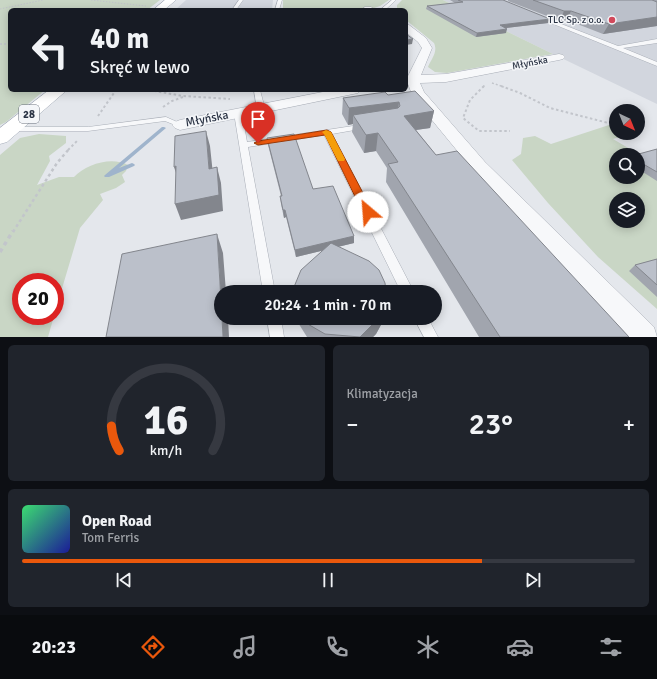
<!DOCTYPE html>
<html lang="pl">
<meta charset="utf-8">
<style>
:root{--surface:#171b24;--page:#20242c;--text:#f1f3f6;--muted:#9ea1a6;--line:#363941;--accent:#ea580c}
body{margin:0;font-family:Signika,sans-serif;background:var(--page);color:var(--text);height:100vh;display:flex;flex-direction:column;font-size:15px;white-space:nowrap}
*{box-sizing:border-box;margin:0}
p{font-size:13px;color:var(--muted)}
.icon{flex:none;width:22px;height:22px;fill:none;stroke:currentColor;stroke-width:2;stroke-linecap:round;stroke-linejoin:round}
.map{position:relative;height:337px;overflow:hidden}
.sheet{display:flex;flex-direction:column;gap:8px;padding:8px;background:#0d0f14;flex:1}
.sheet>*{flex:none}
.banner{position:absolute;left:8px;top:8px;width:400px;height:84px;border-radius:6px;box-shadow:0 2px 10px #0003;background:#171b24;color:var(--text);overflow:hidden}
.needle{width:26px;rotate:137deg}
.buttons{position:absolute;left:609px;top:104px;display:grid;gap:8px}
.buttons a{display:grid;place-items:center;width:36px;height:36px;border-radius:50%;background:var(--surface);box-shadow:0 2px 10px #0003;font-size:20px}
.speed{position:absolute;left:12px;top:273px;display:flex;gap:8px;font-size:20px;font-weight:700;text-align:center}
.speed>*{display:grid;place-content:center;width:52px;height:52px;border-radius:50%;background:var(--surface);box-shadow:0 2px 10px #0003;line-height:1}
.speed .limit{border:6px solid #d22;background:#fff;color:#111}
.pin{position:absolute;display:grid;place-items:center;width:34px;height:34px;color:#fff;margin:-41px -17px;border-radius:50% 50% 50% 0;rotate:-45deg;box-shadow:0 0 4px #0007}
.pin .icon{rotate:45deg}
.me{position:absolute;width:44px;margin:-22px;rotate:333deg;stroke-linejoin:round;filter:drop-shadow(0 0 3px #0008)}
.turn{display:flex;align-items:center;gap:14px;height:84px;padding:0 16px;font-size:18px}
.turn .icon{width:52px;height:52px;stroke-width:2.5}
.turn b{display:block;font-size:28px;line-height:34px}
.big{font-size:30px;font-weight:600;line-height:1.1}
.sheet .tile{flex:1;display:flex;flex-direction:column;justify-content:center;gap:6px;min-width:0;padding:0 14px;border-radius:6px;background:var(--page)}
.sheet .dial{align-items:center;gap:0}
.dial svg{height:104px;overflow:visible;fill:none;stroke:var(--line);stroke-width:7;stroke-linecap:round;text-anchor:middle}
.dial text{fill:var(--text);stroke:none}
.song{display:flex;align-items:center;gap:12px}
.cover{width:48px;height:48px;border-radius:6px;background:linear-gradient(135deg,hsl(140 70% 55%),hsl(240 70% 35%))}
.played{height:4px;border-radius:2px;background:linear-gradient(90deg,var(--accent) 75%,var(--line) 75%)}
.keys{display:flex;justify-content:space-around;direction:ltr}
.heat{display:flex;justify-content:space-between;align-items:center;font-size:22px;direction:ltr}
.sheet .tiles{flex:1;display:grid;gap:8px;grid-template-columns:1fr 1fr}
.tile:last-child{grid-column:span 2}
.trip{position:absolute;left:214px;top:285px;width:228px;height:40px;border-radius:20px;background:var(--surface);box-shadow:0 2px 10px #0003;font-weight:600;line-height:40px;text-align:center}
.tabs{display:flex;height:64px;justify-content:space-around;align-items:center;background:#090b0e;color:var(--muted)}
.tabs .icon{width:28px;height:28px}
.tabs .current{color:var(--accent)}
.tabs b{font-size:18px;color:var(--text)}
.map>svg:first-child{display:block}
</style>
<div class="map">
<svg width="657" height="337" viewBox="0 0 657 337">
<rect width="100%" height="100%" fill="#e4e7ec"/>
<path fill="#d2d6de" d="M186 0H273L272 10H175Z
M443 0H657V104L553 54Z"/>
<path fill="#c9d6c5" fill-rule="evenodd" d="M0 0H160L147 10H10V90H45L6 122 0 125Z
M283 0H389L380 6 374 8 338 10H283Z
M402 0H443L553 54 447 73 435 72 428 67C432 58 438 52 434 43L406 20V10H397V5Z
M609 125 616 127V133L630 134 613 139 657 165V309L598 257 548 203 512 160 521 154 523 138 535 136 551 144ZM616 155H638V177H616ZM616 199H638V221H616Z
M39 134 66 136V143L49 156 50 161 37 185 59 177H74C86 164 112 156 128 165L126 171 122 175 125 182 116 188 100 194 103 200 80 228 55 312V282H21V316H54L48 337H0V155L20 138Z"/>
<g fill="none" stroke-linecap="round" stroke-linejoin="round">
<path fill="#9fb4cc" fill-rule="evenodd" d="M162 127H164L166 128 119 168 132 163 134 164 135 165 134 166 109 177H105L104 176 105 175Z"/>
<g stroke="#a9aeb7" stroke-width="1">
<path id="service" d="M239 0H243L236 10H232Z
M278 0H282L279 10H275Z
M392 0H396L385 10H380Z
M538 15 618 46 657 39V43L623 48 657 62V66L536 17Z
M254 90H260L265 109 264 111H261L257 109Z
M235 111H241L242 113 247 142 366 124 367 126 366 128 332 134 414 292H401L324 135 248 147 275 292H263L234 113Z
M166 117 184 125 180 127 165 121 88 131H12L8 129 12 127H88Z
M267 318H281L284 337H270Z
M414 318H428L438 337H424Z"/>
</g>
<g stroke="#a9aeb7" stroke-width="1">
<path id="minor" d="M365 7H371L375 10H361Z
M406 24 409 25 426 38 432 48 421 75 446 74 559 54 563 55 565 57 563 59 559 60 446 82 420 83 424 92 485 162 654 327 657 337H625L473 170 413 97 408 84H406V76H408L422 48 418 42 406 32Z
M333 90H360L358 93 353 94 180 130 175 128 172 125 175 122 180 120Z"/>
</g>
<g stroke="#a3abb8" stroke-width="1">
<path id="primary" d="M165 0H176L164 10H153Z
M49 90H67L7 142 0 144V128Z"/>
</g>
<path stroke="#c2c5cb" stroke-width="1" stroke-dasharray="1.5 1.5" stroke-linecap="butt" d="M91 0 146 6
M0 9 43 0"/>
<path stroke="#c2c5cb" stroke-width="1.5" stroke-dasharray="2 2" stroke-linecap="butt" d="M0 44H10
M492 83 504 87
M483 87 485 85"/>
<path stroke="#c2c5cb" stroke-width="2" stroke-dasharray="2.5 2.5" stroke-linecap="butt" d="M484 86 470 100 463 118 479 131H510
M501 86 520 93 550 108 616 125
M149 90 183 96 230 99
M163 107 172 101 183 97
M98 116 116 90
M68 150 77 141"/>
<path stroke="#c2c5cb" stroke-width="2.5" stroke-dasharray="3 3" stroke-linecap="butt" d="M13 232 57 163 69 149"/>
<path stroke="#c2c5cb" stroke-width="3.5" stroke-dasharray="4 4" stroke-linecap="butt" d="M0 252 13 231"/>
<use href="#service" fill="#f7f8fa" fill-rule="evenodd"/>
<use href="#minor" fill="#f7f8fa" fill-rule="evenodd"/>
<use href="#primary" fill="#fff" fill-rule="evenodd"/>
</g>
<path fill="#a1a5ae" d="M450 0H503L548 23 506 28V33L476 37 426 9 427 6 455 3Z
M508 0H657V26L603 34 567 20 560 21 508 1Z
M388 95 434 111 430 128 416 130 436 155 629 337H479L386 182 387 168 376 151 364 153 352 132 353 124 348 125 342 114 343 98Z
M267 138 313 189 354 243 296 257 286 217 284 218 281 204 280 196H281L268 145Z
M657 149V181L638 169V155Z
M657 259V297L629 271 635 265Z
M296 318H383L382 323 376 334 373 337H307L297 321Z"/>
<path fill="#83868d" d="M564 11H571L567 20 560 21Z
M657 17V26L603 34 609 24Z
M550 19 548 23 498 29 500 25Z
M507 29 506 33 476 37 477 33Z
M413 39 412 44 406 45V40Z
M399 102 397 118 353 115V124L348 125 349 108Z
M434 111 430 128 401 132 404 116Z
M206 131 210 146 214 184 209 169Z
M378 133 376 151 364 153 366 135Z
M176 166 179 182 174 167Z
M217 167 221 183 223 211 181 220 175 204Z
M283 210H285L286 217 284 218Z
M217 234 223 253 226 292H221V300Z
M354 236V243L296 257 295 250Z
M222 318H228L229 337H223Z
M379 318H383L382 323 376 334 373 337H360Z"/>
<path fill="#bbc0ca" stroke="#83868d" d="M458 0H503L550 19 500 25 507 29 477 33 427 6 463 2Z
M533 0H652L657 2V17L609 24 571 11H564Z
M406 34 413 39 406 40Z
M415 91 434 111 404 116 436 155 457 151 629 337H500L388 164 398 162 378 133 366 135 353 115 398 108 400 106 399 102 349 108 343 98 385 92 388 95Z
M206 131 209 169 217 167 219 195 175 204 176 166 174 167 175 136Z
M294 134 313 189 333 186 354 236 295 250 285 210H283L280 196H282L267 138Z
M657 149V172L638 161V155H635Z
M217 234 221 300V318H222L223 337H106L122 254Z
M331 243 369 261 379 270 385 283 386 292H294V287L301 270Z
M657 259V285L635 265Z
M303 318H379L360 337 325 334 306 323Z"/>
<path fill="#ea580c" stroke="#983908" d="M327 130 331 132 373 212 371 215H364L325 135 258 145 254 143 258 141Z"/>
<path fill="#f59e0b" d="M326 130 331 132 345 159 344 161H338L337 159 324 134 322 132Z"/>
<circle fill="#d1495b" stroke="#f4f6f9" stroke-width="1.5" cx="612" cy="20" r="4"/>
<g text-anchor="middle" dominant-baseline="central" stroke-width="3" stroke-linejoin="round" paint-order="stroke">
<g font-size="10" fill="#2b3445" stroke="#f4f6f9" text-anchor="end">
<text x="604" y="20">TLC Sp. z o.o.</text>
</g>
<g font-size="10" fill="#2b3445" stroke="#f4f6f9">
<text transform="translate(530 63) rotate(-11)">Młyńska</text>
</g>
<rect fill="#f4f6f9" stroke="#676e7b" stroke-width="1" x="19" y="105" width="20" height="18" rx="3"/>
<g font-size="11" font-weight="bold" fill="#2b3445">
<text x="29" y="114">28</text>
</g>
<g font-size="12" fill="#2b3445" stroke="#f4f6f9">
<text transform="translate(207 119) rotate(-11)">Młyńska</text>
</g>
</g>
</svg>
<div class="buttons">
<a><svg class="needle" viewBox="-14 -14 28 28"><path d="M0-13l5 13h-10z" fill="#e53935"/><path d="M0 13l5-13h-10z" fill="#9ea1a6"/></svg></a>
<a><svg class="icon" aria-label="search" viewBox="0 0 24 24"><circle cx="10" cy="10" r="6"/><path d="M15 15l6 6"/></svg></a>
<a><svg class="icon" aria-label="layers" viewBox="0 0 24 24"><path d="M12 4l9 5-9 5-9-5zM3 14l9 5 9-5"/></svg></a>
</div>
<div class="speed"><div class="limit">20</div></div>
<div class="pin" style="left:258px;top:143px;background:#d93025"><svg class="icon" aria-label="arrive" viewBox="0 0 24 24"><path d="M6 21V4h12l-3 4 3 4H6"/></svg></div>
<svg class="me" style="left:368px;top:212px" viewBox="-20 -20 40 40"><circle r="19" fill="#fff"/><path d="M0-13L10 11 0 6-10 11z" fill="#ea580c"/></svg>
<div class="trip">20:24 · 1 min · 70 m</div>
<div class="banner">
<div class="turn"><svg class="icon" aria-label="left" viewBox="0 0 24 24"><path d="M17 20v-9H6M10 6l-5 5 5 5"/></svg><div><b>40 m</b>Skręć w lewo</div></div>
</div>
</div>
<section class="sheet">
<div class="tiles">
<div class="tile dial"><svg viewBox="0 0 100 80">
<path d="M14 69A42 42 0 1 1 86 69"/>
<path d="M14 69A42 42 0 0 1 8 50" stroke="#ea580c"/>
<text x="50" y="56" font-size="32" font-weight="700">16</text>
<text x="50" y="72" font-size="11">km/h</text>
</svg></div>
<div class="tile"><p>Klimatyzacja</p>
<div class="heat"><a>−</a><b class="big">23°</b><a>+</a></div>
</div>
<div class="tile">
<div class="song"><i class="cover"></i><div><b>Open Road</b><p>Tom Ferris</p></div></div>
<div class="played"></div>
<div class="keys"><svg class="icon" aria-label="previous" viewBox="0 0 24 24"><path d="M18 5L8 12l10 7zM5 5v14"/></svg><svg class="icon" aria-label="pause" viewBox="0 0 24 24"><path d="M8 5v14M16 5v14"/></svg><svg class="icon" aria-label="next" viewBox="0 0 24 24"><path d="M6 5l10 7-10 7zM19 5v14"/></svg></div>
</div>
</div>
</section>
<nav class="tabs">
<b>20:23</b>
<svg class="icon current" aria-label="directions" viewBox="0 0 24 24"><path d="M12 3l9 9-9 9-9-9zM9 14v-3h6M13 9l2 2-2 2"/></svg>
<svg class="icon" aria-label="music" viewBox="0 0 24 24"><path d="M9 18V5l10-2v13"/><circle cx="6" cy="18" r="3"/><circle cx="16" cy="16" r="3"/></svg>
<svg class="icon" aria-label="phone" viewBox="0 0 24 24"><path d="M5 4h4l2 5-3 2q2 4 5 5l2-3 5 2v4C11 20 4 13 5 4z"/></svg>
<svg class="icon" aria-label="climate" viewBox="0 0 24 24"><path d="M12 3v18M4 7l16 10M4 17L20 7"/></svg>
<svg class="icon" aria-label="car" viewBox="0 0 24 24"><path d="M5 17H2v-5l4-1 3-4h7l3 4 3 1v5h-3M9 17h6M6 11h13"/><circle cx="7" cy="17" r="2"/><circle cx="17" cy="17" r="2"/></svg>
<svg class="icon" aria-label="filters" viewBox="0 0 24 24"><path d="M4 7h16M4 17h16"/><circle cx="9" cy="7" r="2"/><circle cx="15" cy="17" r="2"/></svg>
</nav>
